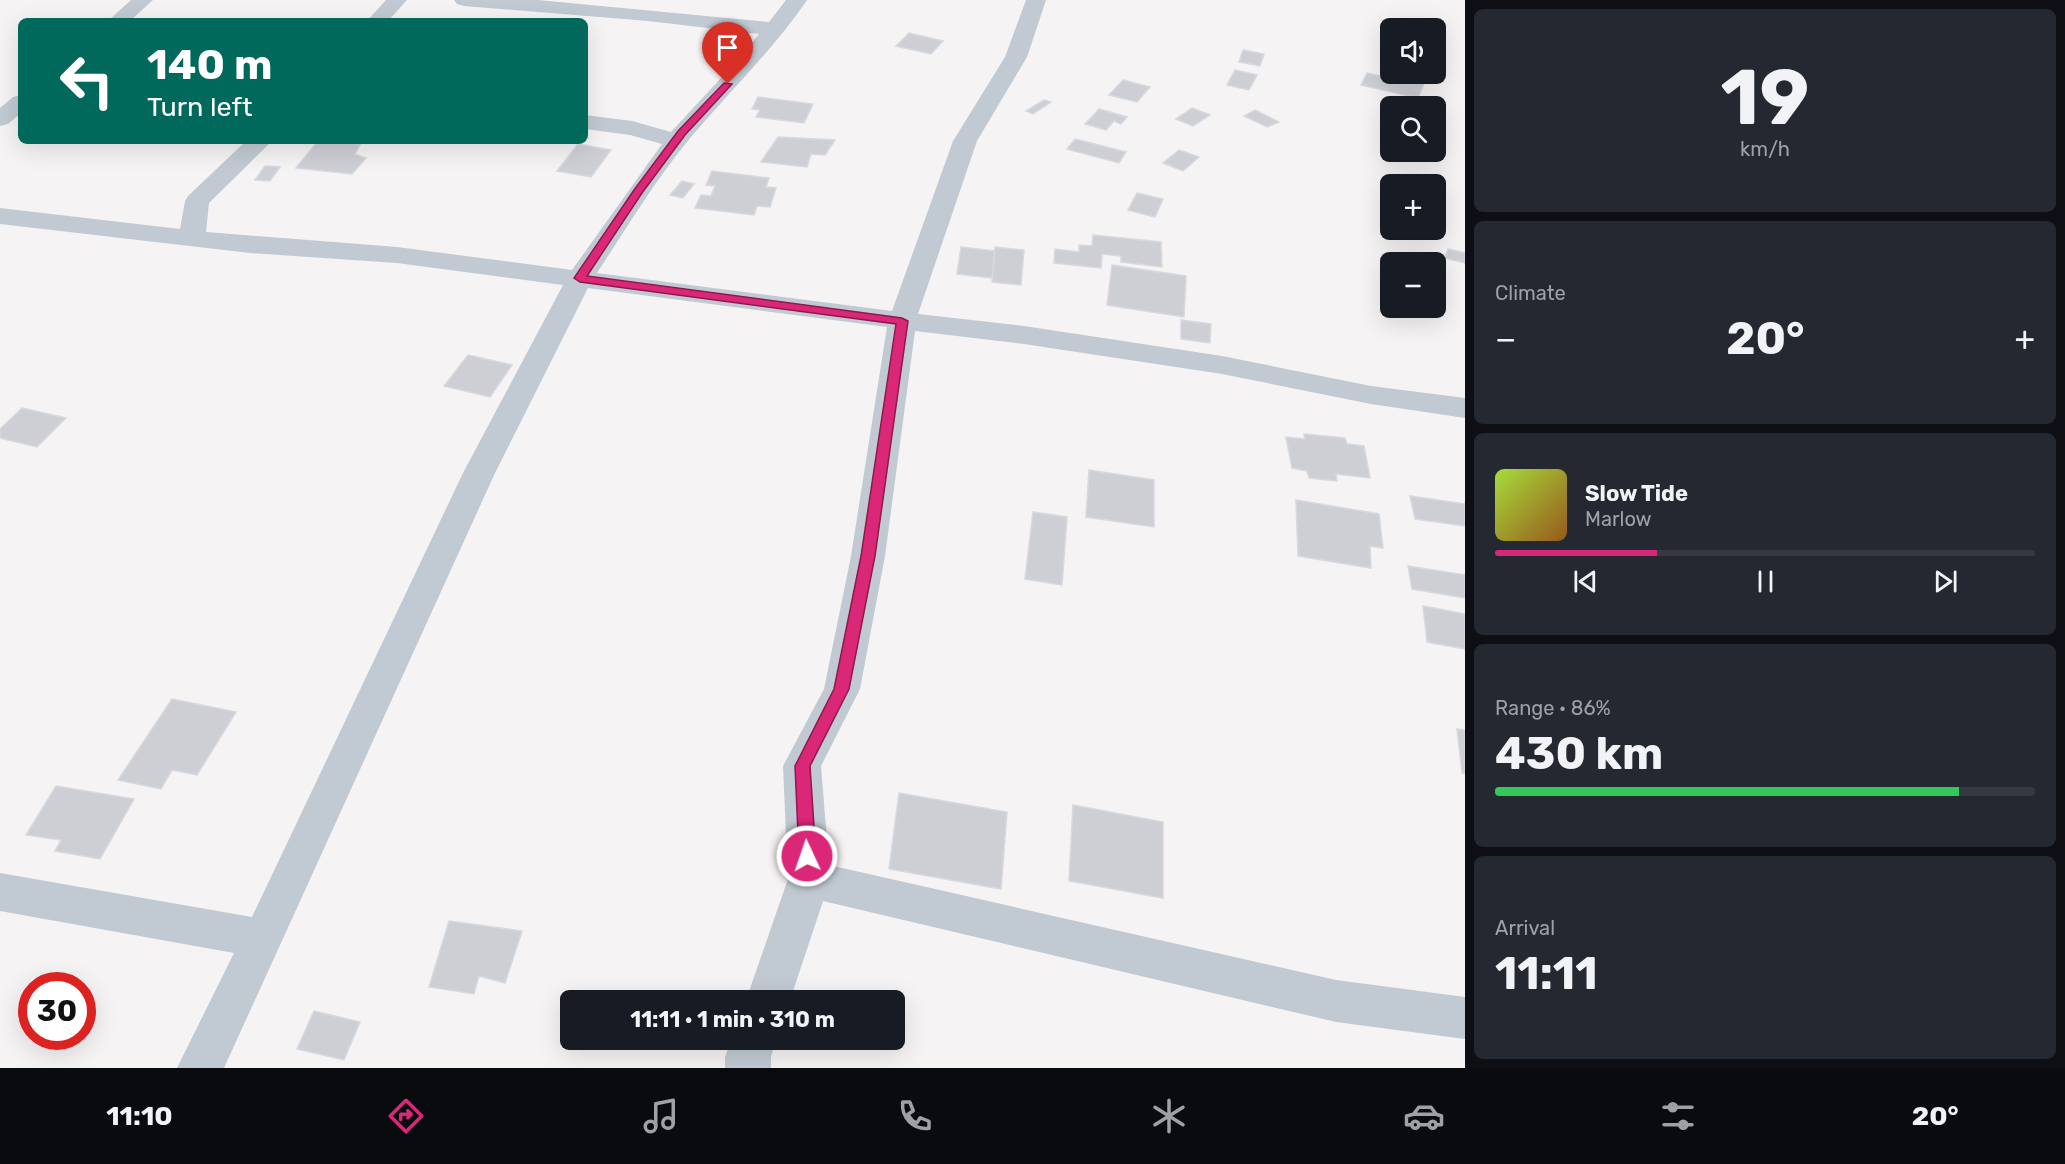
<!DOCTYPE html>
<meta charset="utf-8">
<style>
:root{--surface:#171b24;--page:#242831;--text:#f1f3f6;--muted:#9ea1a6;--line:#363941;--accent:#db2777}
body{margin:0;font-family:Rubik,sans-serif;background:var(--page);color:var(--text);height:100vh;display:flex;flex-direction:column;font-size:22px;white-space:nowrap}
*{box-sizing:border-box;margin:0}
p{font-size:20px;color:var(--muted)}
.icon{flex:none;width:33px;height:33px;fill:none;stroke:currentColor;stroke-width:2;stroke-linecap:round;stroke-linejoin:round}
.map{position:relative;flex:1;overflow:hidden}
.details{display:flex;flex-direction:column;gap:9px;padding:9px;background:#0d0f14;width:600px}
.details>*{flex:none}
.top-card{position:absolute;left:18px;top:18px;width:570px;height:126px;border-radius:9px;box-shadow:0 6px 24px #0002;background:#00695c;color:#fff;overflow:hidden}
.controls{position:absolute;left:1380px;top:18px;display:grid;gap:12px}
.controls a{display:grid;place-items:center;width:66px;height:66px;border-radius:9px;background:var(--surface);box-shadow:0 6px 24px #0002;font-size:30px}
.speed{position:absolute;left:18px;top:972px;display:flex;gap:12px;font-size:30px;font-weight:700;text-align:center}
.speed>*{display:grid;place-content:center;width:78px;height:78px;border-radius:50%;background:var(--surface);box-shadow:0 6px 24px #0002;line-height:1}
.speed .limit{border:9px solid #d22;background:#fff;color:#111}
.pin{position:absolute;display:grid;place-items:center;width:51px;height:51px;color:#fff;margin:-62px -26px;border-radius:50% 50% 50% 0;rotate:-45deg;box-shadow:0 0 6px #0007}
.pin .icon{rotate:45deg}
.me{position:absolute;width:66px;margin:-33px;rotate:357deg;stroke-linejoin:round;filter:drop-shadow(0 0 4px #0008)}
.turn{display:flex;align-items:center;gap:21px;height:126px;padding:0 30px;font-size:27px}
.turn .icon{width:78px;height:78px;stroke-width:2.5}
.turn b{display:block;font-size:42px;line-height:51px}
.big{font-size:45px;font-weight:700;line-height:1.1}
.details .widget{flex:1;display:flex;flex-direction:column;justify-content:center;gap:9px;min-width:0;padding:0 21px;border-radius:9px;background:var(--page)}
.details .dial{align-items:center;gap:0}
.dial b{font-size:78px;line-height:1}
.song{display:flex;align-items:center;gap:18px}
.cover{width:72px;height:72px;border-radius:9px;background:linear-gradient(135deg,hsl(80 70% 55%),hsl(30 70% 35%))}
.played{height:6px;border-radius:3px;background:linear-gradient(90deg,var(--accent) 30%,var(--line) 30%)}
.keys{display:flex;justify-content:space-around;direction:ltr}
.heat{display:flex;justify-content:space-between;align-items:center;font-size:33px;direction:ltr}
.charge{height:9px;border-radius:4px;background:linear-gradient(90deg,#34c759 86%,var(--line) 0)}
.trip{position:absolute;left:560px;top:990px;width:345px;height:60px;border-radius:9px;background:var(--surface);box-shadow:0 6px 24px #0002;font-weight:700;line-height:60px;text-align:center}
.dock{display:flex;height:96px;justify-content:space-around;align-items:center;background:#090b0e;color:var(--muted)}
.dock .icon{width:42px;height:42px}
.dock .current{color:var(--accent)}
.dock b{font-size:27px;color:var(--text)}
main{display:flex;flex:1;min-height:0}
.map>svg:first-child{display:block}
</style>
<main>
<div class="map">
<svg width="1465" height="1068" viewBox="0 0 1465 1068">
<rect width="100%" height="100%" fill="#f5f3f3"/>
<path fill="#cdcfd5" stroke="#d7d9de" stroke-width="1.5" d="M909 33 943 41 931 54 896 46Z
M1243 50 1264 54 1260 66 1239 62Z
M1235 70 1257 75 1249 90 1227 85Z
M1367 73 1393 79 1394 75 1425 81 1418 98 1361 85Z
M1123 80 1150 87 1137 102 1109 95Z
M758 97 813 104 804 123 756 117 760 110 752 109Z
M1044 100 1051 102 1033 114 1026 111Z
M1192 108 1210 115 1193 126 1176 119Z
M1099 109 1127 117 1121 124 1114 121 1106 130 1085 124Z
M1255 110 1279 122 1267 127 1244 116Z
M778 137 835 140 825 155 811 154 807 167 761 162Z
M1075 139 1126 152 1119 163 1067 149Z
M318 141H362L355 154 366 158 352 174 296 168Z
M578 144 611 150 591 177 557 171Z
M1179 150 1199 157 1183 171 1163 163Z
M265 166 280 167 270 181 255 180Z
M712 171 769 178 766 187 776 188 770 207 757 206 754 215 695 208 701 195 711 196 715 186 706 185Z
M682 181 694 184 683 198 670 195Z
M1137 193 1163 199 1155 217 1128 210Z
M1093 235 1161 242 1162 267 1121 262V256L1102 254 1101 268 1054 263 1055 249 1079 252V245L1092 246Z
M961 247 995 251 992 278 957 274Z
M995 247 1024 250 1021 285 992 282Z
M1448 249 1465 253V263L1445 258Z
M1112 265 1186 276 1184 317 1107 305Z
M1181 320 1211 324 1210 343 1181 339Z
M468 355 512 365 490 397 444 386Z
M22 408 66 418 37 447 0 438V429Z
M1304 434 1345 438 1347 444 1364 446 1370 478 1336 474 1337 481 1309 478 1307 471 1292 468 1286 437 1305 439Z
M1089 470 1154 480V527L1086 517Z
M1410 496 1465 504V526L1415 519Z
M1296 500 1379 514 1383 548 1370 546 1371 568 1298 556Z
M1033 512 1067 517 1062 585 1025 579Z
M1408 566 1465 575V598L1412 589Z
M1423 606 1465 614V649L1427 642Z
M172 699 236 712 197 775 172 770 161 789 118 780Z
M1457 729 1465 730V774L1462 773Z
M56 786 134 799 100 859 55 851 61 840 26 835Z
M899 793 1007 812 1001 889 889 869Z
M1073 805 1163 822V898L1069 881Z
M449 921 522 931 505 983 479 976 474 994 429 987Z
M314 1011 360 1022 344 1060 297 1049Z"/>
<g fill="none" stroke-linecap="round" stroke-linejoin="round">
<path fill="#c1cad2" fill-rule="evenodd" d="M131 0H153L130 21H108Z
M386 0H407L388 21H367Z
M454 0H538L769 22 786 0H807C773 50 730 91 691 137 656 179 627 227 597 273L892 311 953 141 1005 57 1026 0H1046L1027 57 977 141 918 314 1024 326 1222 356 1371 386 1465 398V418L1371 404 1222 374 1024 344 915 331 885 556 860 689 821 766 829 865 1336 980 1465 997V1039L1336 1022 823 901 790 1000H746L788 879 783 766 824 689 851 556 887 327 588 288 495 473 224 1068H177L234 953 0 911V873L252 917 463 473 563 285 397 263 250 253 0 224V208L180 229 185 201 188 196 246 141H272L209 203 206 232 397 247 572 270 662 144 630 135 585 129V115L632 121 671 132 735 63 759 34 648 21 464 6 457 4Z
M21 95V113L8 124 0 126V108L13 97Z
M731 1040H776L771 1057V1068H725V1057Z"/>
</g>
<path fill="#db2777" stroke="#8e194d" stroke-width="1.5" d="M724 83 732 84 685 135 642 193 587 276 902 318 908 321 875 556 849 689 810 766 816 856 813 862 807 864 801 862 799 856 795 766 834 689 861 556 896 324 580 282 574 278 634 190 678 131Z"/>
</svg>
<div class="controls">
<a><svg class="icon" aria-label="sound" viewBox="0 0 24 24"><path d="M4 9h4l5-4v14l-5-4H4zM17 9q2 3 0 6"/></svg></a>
<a><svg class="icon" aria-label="search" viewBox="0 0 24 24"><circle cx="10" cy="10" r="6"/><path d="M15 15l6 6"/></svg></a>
<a>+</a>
<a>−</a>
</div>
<div class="speed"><div class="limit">30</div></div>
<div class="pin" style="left:728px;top:84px;background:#d93025"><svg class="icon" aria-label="arrive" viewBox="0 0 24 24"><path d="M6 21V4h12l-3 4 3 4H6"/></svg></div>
<svg class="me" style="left:807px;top:856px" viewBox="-20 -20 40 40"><circle r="17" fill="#db2777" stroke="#fff" stroke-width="3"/><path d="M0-11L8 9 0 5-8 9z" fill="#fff"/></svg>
<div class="trip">11:11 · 1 min · 310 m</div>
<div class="top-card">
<div class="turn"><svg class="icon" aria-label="left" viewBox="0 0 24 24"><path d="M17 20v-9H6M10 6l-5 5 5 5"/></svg><div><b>140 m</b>Turn left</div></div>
</div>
</div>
<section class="details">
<div class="widget dial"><b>19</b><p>km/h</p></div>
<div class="widget"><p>Climate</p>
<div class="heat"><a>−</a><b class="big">20°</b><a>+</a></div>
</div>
<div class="widget">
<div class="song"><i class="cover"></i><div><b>Slow Tide</b><p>Marlow</p></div></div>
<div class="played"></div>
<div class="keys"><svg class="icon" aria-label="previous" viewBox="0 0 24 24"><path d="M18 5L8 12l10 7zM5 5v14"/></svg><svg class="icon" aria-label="pause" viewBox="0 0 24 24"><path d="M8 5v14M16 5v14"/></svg><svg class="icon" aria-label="next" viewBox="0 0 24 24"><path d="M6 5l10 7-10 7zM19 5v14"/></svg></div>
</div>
<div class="widget"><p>Range · 86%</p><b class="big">430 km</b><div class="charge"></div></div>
<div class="widget"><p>Arrival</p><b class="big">11:11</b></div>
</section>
</main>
<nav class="dock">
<b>11:10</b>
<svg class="icon current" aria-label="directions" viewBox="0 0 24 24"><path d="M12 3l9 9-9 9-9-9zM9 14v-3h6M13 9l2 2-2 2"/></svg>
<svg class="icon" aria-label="music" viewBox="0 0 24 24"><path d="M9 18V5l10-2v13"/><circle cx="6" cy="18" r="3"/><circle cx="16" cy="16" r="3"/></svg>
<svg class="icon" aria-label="phone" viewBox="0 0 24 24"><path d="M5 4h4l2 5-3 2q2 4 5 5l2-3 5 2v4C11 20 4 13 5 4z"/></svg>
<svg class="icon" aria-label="climate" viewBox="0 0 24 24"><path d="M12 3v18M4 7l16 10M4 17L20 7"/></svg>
<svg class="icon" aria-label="car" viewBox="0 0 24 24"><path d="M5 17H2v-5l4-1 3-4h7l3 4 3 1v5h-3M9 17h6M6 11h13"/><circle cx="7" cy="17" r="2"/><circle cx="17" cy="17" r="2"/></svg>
<svg class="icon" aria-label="filters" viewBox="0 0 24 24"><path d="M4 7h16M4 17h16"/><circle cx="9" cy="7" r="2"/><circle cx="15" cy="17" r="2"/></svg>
<b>20°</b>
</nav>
